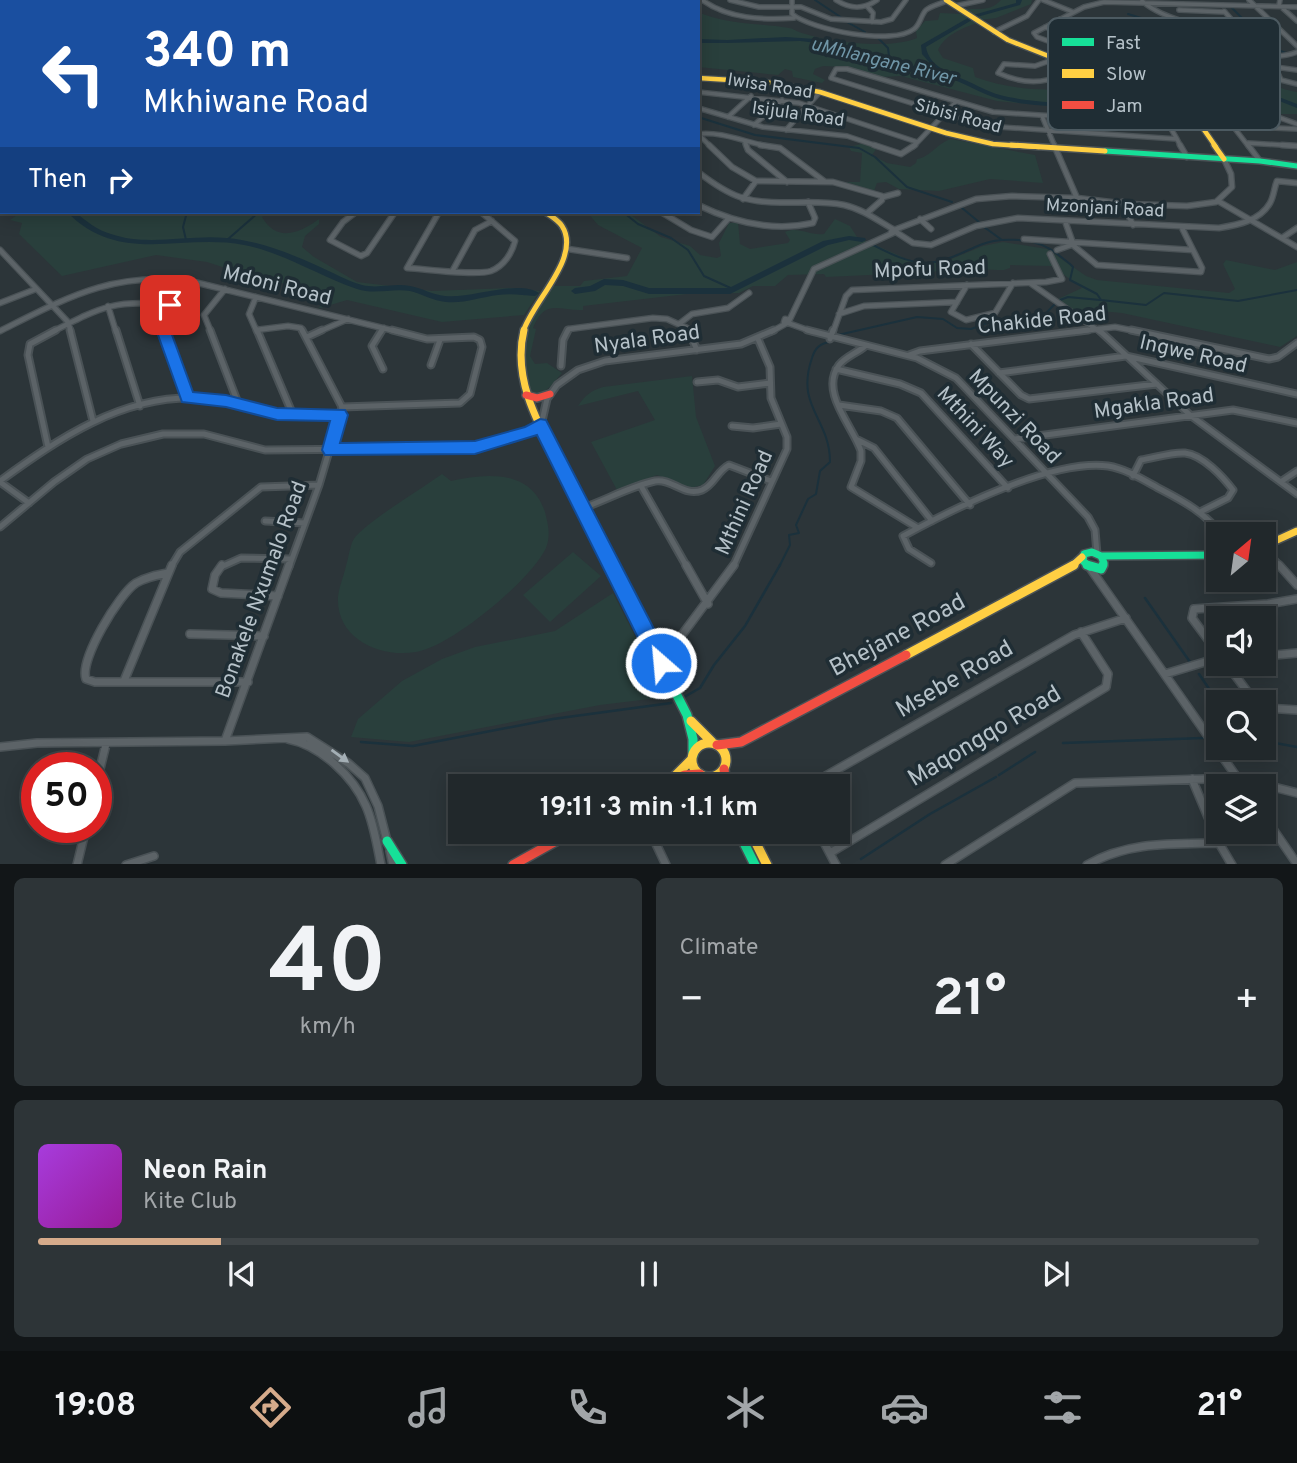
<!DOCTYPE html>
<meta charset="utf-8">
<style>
:root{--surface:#21282b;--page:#2d3437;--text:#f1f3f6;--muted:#a2a6a9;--line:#3e4447;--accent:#d6ab8b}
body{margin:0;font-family:Overpass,sans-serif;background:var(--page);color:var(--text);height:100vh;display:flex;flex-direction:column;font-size:26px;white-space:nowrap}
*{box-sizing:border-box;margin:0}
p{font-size:23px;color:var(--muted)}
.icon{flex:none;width:38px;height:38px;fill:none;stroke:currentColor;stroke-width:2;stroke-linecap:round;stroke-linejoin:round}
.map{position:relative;height:864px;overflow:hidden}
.details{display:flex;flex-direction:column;gap:14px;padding:14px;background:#121618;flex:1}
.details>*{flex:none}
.banner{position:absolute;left:0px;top:0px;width:700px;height:214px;box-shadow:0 4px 18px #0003,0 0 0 2px var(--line);background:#1a4fa0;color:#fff;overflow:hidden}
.needle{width:46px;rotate:29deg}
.tools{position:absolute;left:1206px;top:522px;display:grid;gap:14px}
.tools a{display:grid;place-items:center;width:70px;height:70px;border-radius:0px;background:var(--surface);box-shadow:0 4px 18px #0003,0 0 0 2px var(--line);font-size:35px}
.speed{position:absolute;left:21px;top:752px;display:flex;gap:14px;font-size:35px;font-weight:700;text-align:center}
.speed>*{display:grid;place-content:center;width:91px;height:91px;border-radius:50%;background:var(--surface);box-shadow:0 4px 18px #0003,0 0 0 2px var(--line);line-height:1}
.speed .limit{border:10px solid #d22;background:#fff;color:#111}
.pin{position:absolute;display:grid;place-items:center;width:60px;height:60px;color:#fff;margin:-30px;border-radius:14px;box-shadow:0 4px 10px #0006}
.me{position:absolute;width:77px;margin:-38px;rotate:333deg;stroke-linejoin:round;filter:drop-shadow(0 0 5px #0008)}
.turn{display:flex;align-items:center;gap:24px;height:147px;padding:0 28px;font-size:32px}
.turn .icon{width:91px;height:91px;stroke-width:2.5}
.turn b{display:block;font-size:49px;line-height:60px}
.then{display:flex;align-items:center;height:66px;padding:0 28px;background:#0003;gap:14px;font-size:26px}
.big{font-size:52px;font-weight:700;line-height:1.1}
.details .card{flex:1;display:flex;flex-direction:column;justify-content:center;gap:10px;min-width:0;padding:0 24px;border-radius:10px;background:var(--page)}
.details .dial{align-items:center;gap:0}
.dial b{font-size:91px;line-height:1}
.song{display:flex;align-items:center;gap:21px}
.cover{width:84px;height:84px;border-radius:10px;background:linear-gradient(135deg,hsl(280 70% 55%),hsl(300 70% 35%))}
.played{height:7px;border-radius:4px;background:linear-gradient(90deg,var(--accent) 15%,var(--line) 15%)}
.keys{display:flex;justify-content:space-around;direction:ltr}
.heat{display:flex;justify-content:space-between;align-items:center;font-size:38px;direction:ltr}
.details .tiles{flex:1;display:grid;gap:14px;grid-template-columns:1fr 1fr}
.card:last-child{grid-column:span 2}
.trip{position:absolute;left:448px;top:774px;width:402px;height:70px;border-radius:0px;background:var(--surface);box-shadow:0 4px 18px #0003,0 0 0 2px var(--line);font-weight:700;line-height:70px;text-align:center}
.tab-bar{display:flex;height:112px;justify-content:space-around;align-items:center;background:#0d1011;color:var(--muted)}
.tab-bar .icon{width:49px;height:49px}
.tab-bar .current{color:var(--accent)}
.tab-bar b{font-size:32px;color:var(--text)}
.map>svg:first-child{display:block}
</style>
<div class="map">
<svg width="1297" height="865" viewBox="0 0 1297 865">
<rect width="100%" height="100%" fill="#2c3539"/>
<path fill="#293f3c" d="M1001 0H1032L1031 4 996 18 980 20 964 10C978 7 989 13 1001 0Z
M698 12C728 25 758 23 789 28 792 28 796 31 799 32 827 42 890 50 917 38L916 31 925 21 938 20 940 13 963 14 977 23C962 28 944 36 938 50L943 58 973 68 975 77C1003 87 1032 91 1062 89 1079 88 1082 82 1099 86L1108 81 1150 97 1147 106 1137 113 1139 120 1094 117 1083 109 997 101 901 76 881 77 844 67 823 66 815 69 813 74 825 80 822 83 793 77 792 71 785 69 778 75 698 67Z
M1202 45 1223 46 1249 53 1246 60C1262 79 1272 88 1297 92V114H1276L1254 97 1240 93 1166 85 1155 95 1106 76 1121 64 1130 61H1152L1165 56 1199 58 1203 55 1198 46Z
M951 139 1035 155 1043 183 990 179 939 191 899 189 886 182 877 183 874 191 846 182H860L862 153 851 151 849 147 865 143 877 148 872 155 887 163 910 167 916 163 917 159C931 157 937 143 951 139Z
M32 212H267L262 217C277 243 300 233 319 219V224L305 236 302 247 314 257 357 282 432 291 513 288 540 291 524 315 442 322 347 300 317 309 329 300 328 294 244 274 207 262 156 255 62 276 19 234 22 223 10 220 17 215Z
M587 212H627L661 237 690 246 700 255 717 258 721 256 719 243 729 223H738L740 244 750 249 788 243 790 240 785 232C798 226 810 236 824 234L835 219 850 226 857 237 916 263 944 262 983 246 1003 242 1047 249 1086 276 1097 280 1229 293 1235 289 1223 264 1226 260 1275 270 1297 262V336L1280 347 1122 313 1100 311 1082 316 1058 299 1082 288 1052 266 1010 265V268L1004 270C990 270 942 268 934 272L826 277 824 274 788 275 775 286H753L739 293 687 294 583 306V310C559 311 545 298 533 328L536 329 530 356 535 364 547 363 562 373C552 384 546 396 530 393 519 349 526 324 550 286H580L584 281 627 276 642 248 598 225Z
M692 376 696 417 715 466 703 485 690 488 657 475 617 490 591 442 655 420 638 391 578 406C585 395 591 391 603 387Z
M442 474 451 481C486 473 531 469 545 512 548 524 551 535 546 548 532 579 451 647 416 652 380 658 336 639 338 597 339 587 344 575 346 566 349 557 350 542 356 536 377 515 417 492 442 474Z
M573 552 601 576 550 622 523 595Z
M613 593 666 697 600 705 409 742 351 737 358 719 402 681 442 659 475 647 555 631Z"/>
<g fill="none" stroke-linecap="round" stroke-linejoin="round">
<path stroke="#1b313c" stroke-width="2" d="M815 0 842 18
M491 1 497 0
M1231 7 1272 48 1289 54
M1128 14 1187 32
M847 22 865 32
M1105 33H1184L1204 41
M877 37 888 48 889 56 902 65
M1082 38 1092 32
M1217 47 1226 52 1243 72
M698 117 755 135 859 148 875 157 907 187 952 202
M962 208 979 222
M623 212 638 224 671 238 688 250 704 276 735 290
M984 227 1002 240
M186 240 183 227 187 212
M227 240 259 212
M873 245C889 253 906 262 924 263 944 263 961 253 980 245 999 237 1030 238 1048 248 1056 252 1063 259 1070 264L1073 267 1070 280 1097 294 1101 300 1146 305 1164 293 1238 301 1297 290
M1060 300 1068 297 1100 300
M838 335 917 317 943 319 957 328 971 329 996 320 1046 313 1055 304
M779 567 790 545 789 535 799 533 796 525 808 499 816 494 820 471 830 462C830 418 795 407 812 358 815 348 820 343 831 342"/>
<path stroke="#1b313c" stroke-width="2.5" d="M1145 598 1190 662
M1199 674 1218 702
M686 696 700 688 714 665 745 626 780 565
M1215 737 1218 736
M1264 741 1297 747
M361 742 413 746 553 719 671 703
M1063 743 1203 738
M999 775 1035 752
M861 859 930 814 996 777"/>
<path fill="#1b313c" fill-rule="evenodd" d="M628 0H634L635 2H629Z
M1016 0H1022L1020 5 977 17 926 47C929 66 949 73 965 80 977 85 988 92 1000 95 1029 103 1103 108 1130 94 1130 94 1138 88 1138 88L1134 82 1120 74 1121 69 1134 63 1185 68 1213 65 1246 71 1271 94 1297 104V108L1267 96 1244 74 1213 69 1185 72 1135 67 1126 71V73L1138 80 1145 88C1141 92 1137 95 1132 98 1100 111 1026 108 993 97 974 90 957 79 938 74 908 66 877 65 847 58L833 53 817 43 800 41 727 43H698V39L727 40 786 37 815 39 824 42 837 50 851 55 936 70 922 54 921 45 973 15 1016 3Z
M67 212H75C86 221 97 230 111 234 148 247 189 234 227 238 259 241 289 253 318 266 332 272 347 281 362 285 378 289 394 283 410 286 422 288 433 295 445 296 471 299 518 279 539 293L535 296C523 295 510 293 498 295 481 297 463 304 446 302 433 301 422 294 410 291 392 288 375 295 357 289 319 276 284 253 244 245 180 233 120 266 67 212Z
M849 236 865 238 866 240 862 242 849 240 828 245 730 294H649L623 286 605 285 595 291 575 294 571 291 575 288 590 286 604 279 623 280 649 288H729L823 241Z"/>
<g stroke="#4a5256" stroke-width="6">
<path id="street-far3" d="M482 0 488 2
M702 0C729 19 762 20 794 18
M730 0 759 7H801L831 19 881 22 892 19 906 0
M792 0V14C812 30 893 46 914 29 920 25 921 15 926 10 931 6 940 4 946 1
M836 0C850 9 863 10 877 0
M1043 0 1073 12
M1249 0 1297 46
M1280 0 1279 5 1297 21
M1142 1C1167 23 1203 20 1227 46
M48 2 60 0
M197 2 211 0
M278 2 292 0
M380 2 382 0
M867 6 873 13 872 22
M955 6 983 0
M1179 10 1225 12
M1224 11 1239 28
M1060 19 1122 42
M1200 20 1232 21
M1045 27 1116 52 1200 55 1193 43
M994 32 1027 16 1039 0
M1253 52 1250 59 1254 64 1297 70
M1095 58 1037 37 1034 33 1084 7 1104 2 1297 7
M1055 59 1035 66 1004 64 998 73C1062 102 1082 48 1133 41 1162 37 1195 41 1224 46 1249 50 1272 62 1297 52
M836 69H847L993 112 1161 123 1170 127 1177 139 985 126 831 78Z
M1276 69 1281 80 1297 84
M1181 90 1225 116 1249 147
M698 92 799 103 917 142
M698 108 763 127 847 136 880 147
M1218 111 1267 113 1297 124
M1042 116 1055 147
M728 117 751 96
M754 125 782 100
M1235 126 1297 129
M786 130 820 92
M698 134 711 147
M698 134C722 131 747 143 772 147
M1177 139 1181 147
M745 143 747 147
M1248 143 1297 146
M913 147 955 103"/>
</g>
<g stroke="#4a5256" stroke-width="7">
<path id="street-far2" d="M709 145 732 167 756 181 833 182 882 196V200L867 213
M746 145 748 150 787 182
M760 145 780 148 824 181
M874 145 901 154 915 145
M1054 145 1077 198
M1180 145 1187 157
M1248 145 1260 161
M1282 145 1297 146
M698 172C711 182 725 192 740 197 774 208 810 198 844 205 862 209 877 220 893 229
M883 197 898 193
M1077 198 1127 204 1187 206 1216 202 1232 187 1231 174 1224 159
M743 199 756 181
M1218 201 1297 247
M1122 202 1133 225
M698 205C735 223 773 232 813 223L815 218 808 202
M356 212 343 222 330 240 361 256 367 253 395 212
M439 212 407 268C426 269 476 276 491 271 504 266 512 253 515 241L481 212
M661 212 691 230 712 237 729 218
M920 219 931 229
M1065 221 1074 246 1097 265 1201 272 1202 268 1182 228
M893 229 896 232H891Z
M894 230 976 199 1012 196 1074 198
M896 232 913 243 931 245 976 226 1018 218 1219 228C1237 225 1260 221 1270 203 1274 196 1274 188 1277 181L1297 183
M1282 238 1297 228
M1024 239 1192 250
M568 249 627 258
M0 250 68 322 71 332
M1057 250 1074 244
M453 270 475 230 492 221
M1030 283 1100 332
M967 285 951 312 966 320 995 313 1013 283
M256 297 249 314 257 332
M0 303 36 289
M108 306 116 332
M839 314 864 306 957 302
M785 319 789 320V323L784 322Z
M789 321 814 269 893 233
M788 323 813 332
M679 324 692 314 728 308 749 293
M256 330 288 326 301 328 303 332
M0 331C68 297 115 270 194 282L399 332
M52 332C101 307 115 299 170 305
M164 332 160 321 166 309 194 282
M211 332 204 315 225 289
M318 332 348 319
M381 332 384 328
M567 332 569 329 653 318 667 319 687 328 689 332
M771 332 787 323
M833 332 846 296 852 290 1046 282 1062 279 1050 254
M1074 332 1115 327 1140 332"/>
</g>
<g stroke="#4a5256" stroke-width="9">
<path id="street-far1" d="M70 330 93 421
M116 330 140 406
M163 330 187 398
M210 330 238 403
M257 330 293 415
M302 330 342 407 460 403 470 394 482 347 480 340 474 337 427 339 392 330
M382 330 372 346 383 369
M688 330 697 350
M807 330 917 358 956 378 1088 517 1095 530 1097 554
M1099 330 1190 415 1297 494
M1131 330 1269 359 1278 357 1297 343
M307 337 322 330
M830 339 833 330
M971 344 1021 395 1029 399 1157 384
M865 346C857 353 845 357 839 365 819 392 853 426 861 451V461L851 487 918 528
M909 355 920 351 1088 330
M431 365 440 340
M561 366 563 340 568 330
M836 369 900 384 921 393 1008 488
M999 373 1126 356 1297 394
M697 382 718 380 738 387 770 383
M839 405 881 411 897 418 970 505
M732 426 753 428 781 424
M1015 439 1233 410 1297 423
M858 440 874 448 932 521
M48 447 28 355 30 344 56 330
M1133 476 1141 460C1154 458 1172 452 1185 453 1203 455 1223 477 1233 490L1228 498 1202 511
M0 481C58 439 122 395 198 398 221 399 243 407 266 411 290 416 315 415 340 415
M1282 481 1297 471
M0 482 29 503
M641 486 687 567
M583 508C606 500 631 486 655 481 672 478 684 497 702 490 714 485 717 471 729 465L771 481
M265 521 305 523
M0 527 54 482 87 459 121 444 163 434H204L265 450 475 448 535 430 542 421 547 399 557 385 578 370 605 361 741 344 774 330
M1273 559 1281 567
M931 563 909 549 903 536C953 509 1052 459 1108 466 1127 469 1145 481 1162 490 1185 502 1205 513 1221 534
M171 567 180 552 261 487 319 485
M221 567 241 558 291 559
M289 567 319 485 342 407
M733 567 787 449V437L771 398 770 367 758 339"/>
</g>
<g stroke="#4a5256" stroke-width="10">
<path id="street" d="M222 565 215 575 212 589 221 593 278 596
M686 565 708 604
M1279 565 1297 585
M1090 568 1243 786
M168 573C157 575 146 577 136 583 119 594 79 660 86 679L95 682H248
M190 634 264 636
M1218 653 1192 618 1194 609 1268 604 1297 599
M1264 656 1297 653
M661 663 734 565
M1226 663 1255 702
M1165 674 1218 658
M124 681 172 565
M1264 708 1297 710
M288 739C320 745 353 776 366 806 374 824 377 845 381 865
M225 741 289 565
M0 747 37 743 225 741 307 737 348 763 365 778 378 806 387 841
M1192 779 1219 843 1232 865
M96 785 106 744
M808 786 1074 635 1126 618
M1264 816 1297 864
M650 831 666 865
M818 831 836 865
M390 851 393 865
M830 853 1106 687 1108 674 1081 632
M77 865 86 828
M126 865 154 856
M945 865 1075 783 1238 778 1297 793
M1087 865C1128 841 1173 844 1219 843"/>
</g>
<g stroke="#4a5256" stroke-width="7">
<path id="fast-far3" d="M523 0 525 2"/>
</g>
<g stroke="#4a5256" stroke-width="8">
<path id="fast-far2" d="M1105 151 1260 161 1297 166"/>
</g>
<g stroke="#4a5256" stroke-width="10">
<path id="fast-far1" d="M566 477 612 567
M1101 556 1218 555
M1090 567 1083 561 1084 554 1092 552 1101 556 1104 563 1102 567"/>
</g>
<g stroke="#4a5256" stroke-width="12">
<path id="fast" d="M611 565 687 715 693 739V755
M1087 565 1101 569 1103 565
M738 831 755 865
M387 841 402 865"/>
</g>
<g stroke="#4a5256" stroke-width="7">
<path id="slow-far3" d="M946 0 1008 40 1179 108 1200 124 1216 147
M698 78 765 82 820 92 946 133 993 144 1039 147"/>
</g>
<g stroke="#4a5256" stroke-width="8">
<path id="slow-far2" d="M1011 145 1105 151
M1214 145 1224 159
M523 332C532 302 582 257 562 226 558 220 551 216 545 212"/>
</g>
<g stroke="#4a5256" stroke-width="10">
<path id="slow-far1" d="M524 330C511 383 543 432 566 477
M1264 546 1297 531
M1071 567 1082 557"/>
</g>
<g stroke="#4a5256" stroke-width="12">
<path id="slow" d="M906 655 1074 565
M691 721 712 742
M692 760a17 17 0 1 1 34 0a17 17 0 1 1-34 0Z
M673 778 692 759
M750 831 767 865"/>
</g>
<g stroke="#4a5256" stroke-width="7">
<path id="jam-far2" d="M107 2 121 0"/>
</g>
<g stroke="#4a5256" stroke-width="10">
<path id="jam-far1" d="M526 395 537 398 550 394"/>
</g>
<g stroke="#4a5256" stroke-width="12">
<path id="jam" d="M717 745 741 742 906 655
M724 769 726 786
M658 786 685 775 700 774
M513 865 574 831"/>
</g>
<use href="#street-far3" stroke="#5c6367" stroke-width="3.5"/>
<use href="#street-far2" stroke="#5c6367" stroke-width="4.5"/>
<use href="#street-far1" stroke="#5c6367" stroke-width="5"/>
<use href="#street" stroke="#5c6367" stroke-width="7"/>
<use href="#fast-far3" stroke="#16e098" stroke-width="4.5"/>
<use href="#fast-far2" stroke="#16e098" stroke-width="5"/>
<use href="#fast-far1" stroke="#16e098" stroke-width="7"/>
<use href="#fast" stroke="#16e098" stroke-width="9"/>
<use href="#slow-far3" stroke="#ffcf43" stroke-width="4.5"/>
<use href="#slow-far2" stroke="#ffcf43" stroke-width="5"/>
<use href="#slow-far1" stroke="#ffcf43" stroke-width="7"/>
<use href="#slow" stroke="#ffcf43" stroke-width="9"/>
<use href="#jam-far2" stroke="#f24e42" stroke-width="4.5"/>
<use href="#jam-far1" stroke="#f24e42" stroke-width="7"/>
<use href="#jam" stroke="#f24e42" stroke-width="9"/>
</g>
<defs><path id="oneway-solid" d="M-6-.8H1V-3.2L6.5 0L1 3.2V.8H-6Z" transform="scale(1.75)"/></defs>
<use fill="#a4afb5" href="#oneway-solid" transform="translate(340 756) rotate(36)"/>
<path fill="#1a73e8" stroke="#114b97" stroke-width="2" d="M170 300 177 305 167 321 193 392 226 395 277 408 345 410 348 415 340 443 475 441 525 427 540 419 546 420 668 656 671 663 668 670 661 672 654 670 537 435 475 454 325 455 322 450 330 421 277 420 226 407 182 402 153 321 165 302Z"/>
<g text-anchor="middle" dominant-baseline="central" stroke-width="7" stroke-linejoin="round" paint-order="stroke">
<g font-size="18" fill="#b6c2c9" stroke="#1f2d34">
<text transform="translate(770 87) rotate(9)">Iwisa Road</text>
<text transform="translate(798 115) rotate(8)">Isijula Road</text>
<text transform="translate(958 117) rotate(15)">Sibisi Road</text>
<text transform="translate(1105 209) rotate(3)">Mzonjani Road</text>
</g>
<g font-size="19" font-style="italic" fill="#7096a7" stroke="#1f2d34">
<text transform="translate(883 62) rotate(14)">uMhlangane River</text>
</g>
<g font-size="21" fill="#b6c2c9" stroke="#1f2d34">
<text transform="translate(930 270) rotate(-2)">Mpofu Road</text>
<text transform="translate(277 286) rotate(14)">Mdoni Road</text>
<text transform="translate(1042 321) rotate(-6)">Chakide Road</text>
<text transform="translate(647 340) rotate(-8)">Nyala Road</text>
<text transform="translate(1193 355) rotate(13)">Ingwe Road</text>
<text transform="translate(1154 404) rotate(-8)">Mgakla Road</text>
<text transform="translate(1014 417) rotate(46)">Mpunzi Road</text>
<text transform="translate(975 428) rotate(47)">Mthini Way</text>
<text transform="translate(745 503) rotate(-66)">Mthini Road</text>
<text transform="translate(262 590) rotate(-70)">Bonakele Nxumalo Road</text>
</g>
<g font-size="24" fill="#b6c2c9" stroke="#1f2d34">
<text transform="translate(898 636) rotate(-28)">Bhejane Road</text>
<text transform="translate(955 680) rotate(-30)">Msebe Road</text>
<text transform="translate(985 737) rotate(-31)">Maqongqo Road</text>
</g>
</g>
<rect x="1048" y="18" width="232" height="112" rx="10" fill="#1f2d34" stroke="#4c5a61" stroke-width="2"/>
<rect x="1062" y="38" width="32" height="8" fill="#16e098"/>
<rect x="1062" y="69" width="32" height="9" fill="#ffcf43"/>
<rect x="1062" y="101" width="32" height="8" fill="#f24e42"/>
<g font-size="19" fill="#b6c2c9">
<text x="1106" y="49">Fast</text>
<text x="1106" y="80">Slow</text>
<text x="1106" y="112">Jam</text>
</g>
</svg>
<div class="tools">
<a><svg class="needle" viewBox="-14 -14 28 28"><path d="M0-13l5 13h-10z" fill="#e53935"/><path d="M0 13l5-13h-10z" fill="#a2a6a9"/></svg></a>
<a><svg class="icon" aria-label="sound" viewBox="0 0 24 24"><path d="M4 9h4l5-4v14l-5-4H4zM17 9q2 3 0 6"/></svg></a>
<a><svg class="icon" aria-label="search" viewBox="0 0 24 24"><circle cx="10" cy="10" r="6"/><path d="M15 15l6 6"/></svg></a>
<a><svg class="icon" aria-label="layers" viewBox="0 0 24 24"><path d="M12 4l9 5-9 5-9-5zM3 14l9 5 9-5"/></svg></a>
</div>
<div class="speed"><div class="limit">50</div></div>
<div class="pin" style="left:170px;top:305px;background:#d93025"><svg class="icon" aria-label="arrive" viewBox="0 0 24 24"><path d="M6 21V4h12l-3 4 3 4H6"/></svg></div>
<svg class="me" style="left:661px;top:663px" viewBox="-20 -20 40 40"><circle r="17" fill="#1a73e8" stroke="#fff" stroke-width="3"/><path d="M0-11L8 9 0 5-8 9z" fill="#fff"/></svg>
<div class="trip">19:11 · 3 min · 1.1 km</div>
<div class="banner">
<div class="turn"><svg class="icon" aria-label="left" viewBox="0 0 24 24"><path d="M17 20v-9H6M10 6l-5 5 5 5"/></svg><div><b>340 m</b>Mkhiwane Road</div></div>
<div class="then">Then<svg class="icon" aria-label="right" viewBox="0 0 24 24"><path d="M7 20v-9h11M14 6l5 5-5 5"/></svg></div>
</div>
</div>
<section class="details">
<div class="tiles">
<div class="card dial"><b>40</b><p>km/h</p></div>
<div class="card"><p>Climate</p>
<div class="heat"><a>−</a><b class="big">21°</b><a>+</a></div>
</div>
<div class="card">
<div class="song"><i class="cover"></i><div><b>Neon Rain</b><p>Kite Club</p></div></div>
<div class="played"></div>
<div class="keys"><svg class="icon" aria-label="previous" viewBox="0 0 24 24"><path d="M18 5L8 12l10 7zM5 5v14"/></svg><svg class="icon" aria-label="pause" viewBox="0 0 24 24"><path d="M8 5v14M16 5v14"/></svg><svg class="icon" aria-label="next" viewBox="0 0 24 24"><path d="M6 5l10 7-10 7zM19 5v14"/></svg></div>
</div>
</div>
</section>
<nav class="tab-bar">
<b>19:08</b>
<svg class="icon current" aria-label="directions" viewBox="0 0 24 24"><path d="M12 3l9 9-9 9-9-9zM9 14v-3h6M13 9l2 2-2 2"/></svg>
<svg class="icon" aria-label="music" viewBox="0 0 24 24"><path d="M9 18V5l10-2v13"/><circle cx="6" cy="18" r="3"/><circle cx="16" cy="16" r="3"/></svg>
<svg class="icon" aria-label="phone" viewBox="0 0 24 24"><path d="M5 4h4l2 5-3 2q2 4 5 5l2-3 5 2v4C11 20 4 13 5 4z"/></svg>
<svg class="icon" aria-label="climate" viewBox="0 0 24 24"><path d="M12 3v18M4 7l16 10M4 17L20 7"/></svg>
<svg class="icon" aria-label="car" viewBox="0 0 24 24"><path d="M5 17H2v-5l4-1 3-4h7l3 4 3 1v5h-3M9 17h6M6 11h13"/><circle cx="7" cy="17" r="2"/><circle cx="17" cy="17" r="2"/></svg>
<svg class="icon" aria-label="filters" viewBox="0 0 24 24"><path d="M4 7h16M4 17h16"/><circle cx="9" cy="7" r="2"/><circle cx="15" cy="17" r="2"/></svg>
<b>21°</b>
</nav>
